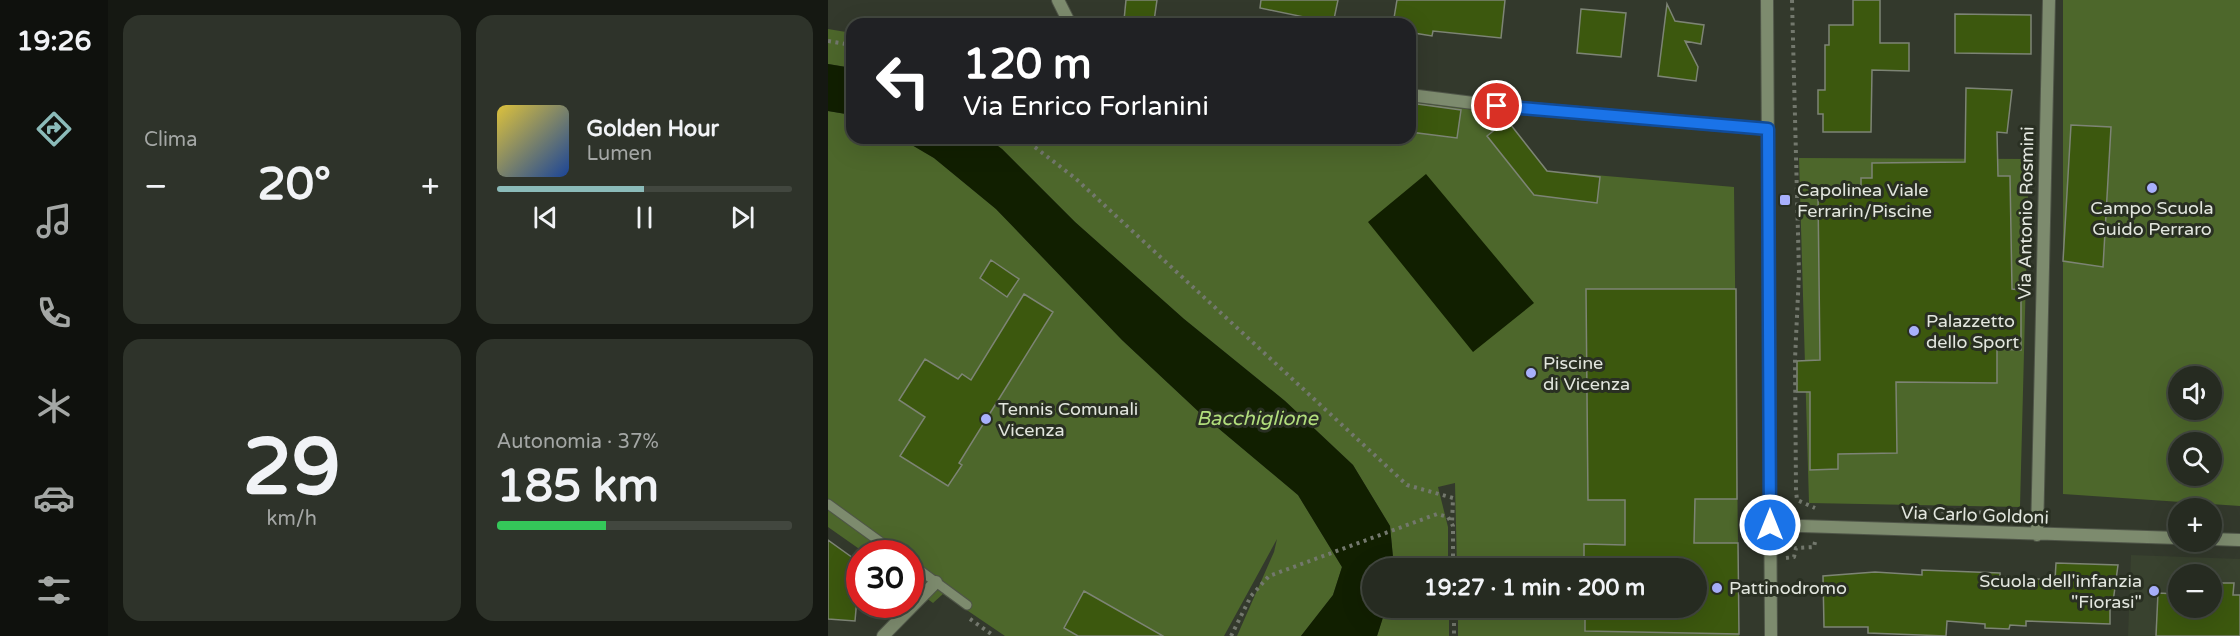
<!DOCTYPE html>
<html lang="it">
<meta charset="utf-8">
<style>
:root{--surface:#262b21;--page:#2e332a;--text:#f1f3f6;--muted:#a4a7a5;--line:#42473f;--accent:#8bbbb9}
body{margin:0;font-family:"Varela Round",sans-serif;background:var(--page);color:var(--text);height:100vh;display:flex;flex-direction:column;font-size:22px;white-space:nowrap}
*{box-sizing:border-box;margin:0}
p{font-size:20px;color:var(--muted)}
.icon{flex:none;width:33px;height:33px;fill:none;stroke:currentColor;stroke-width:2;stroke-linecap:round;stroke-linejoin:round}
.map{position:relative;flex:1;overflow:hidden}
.drawer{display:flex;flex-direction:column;gap:15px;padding:15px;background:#151812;width:720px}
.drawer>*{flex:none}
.guide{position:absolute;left:18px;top:18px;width:570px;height:126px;border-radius:18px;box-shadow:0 6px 24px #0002,0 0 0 2px var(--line);background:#202124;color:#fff;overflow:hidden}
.fabs{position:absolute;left:1340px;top:366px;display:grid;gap:12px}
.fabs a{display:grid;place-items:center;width:54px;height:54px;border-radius:50%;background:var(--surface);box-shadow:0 6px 24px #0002,0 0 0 2px var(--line);font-size:30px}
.speed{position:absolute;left:18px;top:540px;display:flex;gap:12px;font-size:30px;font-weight:700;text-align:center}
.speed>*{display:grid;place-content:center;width:78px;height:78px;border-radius:50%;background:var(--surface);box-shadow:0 6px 24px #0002,0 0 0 2px var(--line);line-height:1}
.speed .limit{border:9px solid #d22;background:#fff;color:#111}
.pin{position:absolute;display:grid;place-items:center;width:51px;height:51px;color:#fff;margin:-26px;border:3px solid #fff;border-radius:50%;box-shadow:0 2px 6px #0007}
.me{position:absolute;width:66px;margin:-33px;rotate:0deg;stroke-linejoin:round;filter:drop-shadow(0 0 4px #0008)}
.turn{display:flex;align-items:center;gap:21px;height:126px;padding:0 18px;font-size:27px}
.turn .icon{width:78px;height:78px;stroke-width:2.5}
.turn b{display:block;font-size:42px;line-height:51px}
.big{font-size:45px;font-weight:700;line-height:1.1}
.drawer .tile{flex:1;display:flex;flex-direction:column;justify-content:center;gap:9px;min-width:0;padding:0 21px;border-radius:18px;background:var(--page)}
.drawer .dial{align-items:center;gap:0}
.dial b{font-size:78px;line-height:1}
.song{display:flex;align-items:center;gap:18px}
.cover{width:72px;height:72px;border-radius:9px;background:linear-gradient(135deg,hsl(50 70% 55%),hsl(220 70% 35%))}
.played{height:6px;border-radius:3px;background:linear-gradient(90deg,var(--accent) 50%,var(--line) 50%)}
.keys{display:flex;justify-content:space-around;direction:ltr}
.heat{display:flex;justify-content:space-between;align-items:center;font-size:33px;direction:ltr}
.charge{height:9px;border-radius:4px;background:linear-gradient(90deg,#34c759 37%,var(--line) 0)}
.drawer .tiles{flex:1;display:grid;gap:15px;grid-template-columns:repeat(2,1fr)}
.trip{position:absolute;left:534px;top:558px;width:345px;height:60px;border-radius:30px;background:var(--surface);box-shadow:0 6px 24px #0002,0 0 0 2px var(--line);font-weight:700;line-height:60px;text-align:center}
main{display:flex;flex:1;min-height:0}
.menu{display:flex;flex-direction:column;width:108px;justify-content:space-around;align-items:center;background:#0f110d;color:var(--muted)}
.menu .icon{width:42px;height:42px}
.menu .active{color:var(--accent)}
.menu b{font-size:27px;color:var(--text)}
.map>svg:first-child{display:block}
</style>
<main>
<nav class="menu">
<b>19:26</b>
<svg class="icon active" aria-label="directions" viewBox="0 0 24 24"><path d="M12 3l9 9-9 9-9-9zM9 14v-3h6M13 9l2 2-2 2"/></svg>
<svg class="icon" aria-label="music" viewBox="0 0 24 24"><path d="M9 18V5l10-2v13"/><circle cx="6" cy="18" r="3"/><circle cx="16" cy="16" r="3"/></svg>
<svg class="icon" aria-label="phone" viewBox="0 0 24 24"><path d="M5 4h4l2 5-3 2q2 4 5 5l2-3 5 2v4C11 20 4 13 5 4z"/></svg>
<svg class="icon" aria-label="climate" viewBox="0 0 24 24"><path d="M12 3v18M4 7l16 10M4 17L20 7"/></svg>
<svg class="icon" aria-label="car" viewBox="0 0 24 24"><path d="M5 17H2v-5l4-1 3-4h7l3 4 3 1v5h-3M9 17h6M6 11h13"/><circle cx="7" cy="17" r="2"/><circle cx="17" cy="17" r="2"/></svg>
<svg class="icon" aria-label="filters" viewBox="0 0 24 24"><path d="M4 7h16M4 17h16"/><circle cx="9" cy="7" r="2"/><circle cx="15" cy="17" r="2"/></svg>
</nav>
<section class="drawer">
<div class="tiles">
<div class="tile"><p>Clima</p>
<div class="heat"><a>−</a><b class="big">20°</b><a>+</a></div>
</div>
<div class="tile">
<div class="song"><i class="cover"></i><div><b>Golden Hour</b><p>Lumen</p></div></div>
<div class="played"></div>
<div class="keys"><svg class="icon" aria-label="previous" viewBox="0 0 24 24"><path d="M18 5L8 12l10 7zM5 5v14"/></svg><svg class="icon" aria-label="pause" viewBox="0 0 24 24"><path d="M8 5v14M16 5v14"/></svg><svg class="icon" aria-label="next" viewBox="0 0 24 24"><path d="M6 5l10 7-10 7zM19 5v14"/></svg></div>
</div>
<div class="tile dial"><b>29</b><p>km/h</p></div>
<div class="tile"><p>Autonomia · 37%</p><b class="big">185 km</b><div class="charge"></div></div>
</div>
</section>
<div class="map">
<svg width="1412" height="636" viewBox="0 0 1412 636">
<rect width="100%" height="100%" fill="#33392c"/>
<path fill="#39422f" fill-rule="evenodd" d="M1303 555 1412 559V636H1300ZM1350 574H1383V608H1350Z"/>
<path fill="#4d672b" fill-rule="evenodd" d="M1235 0H1412V506L1235 494ZM1350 376H1383V410H1350ZM1350 442H1383V476H1350Z
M0 29 24 33V68L0 64Z
M582 102 672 113 720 171 906 187 911 636H630V608H868V568H629L627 483 610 487 620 527V568H566L562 526 525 465 457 401 356 319 247 222 174 149 159 138H582Z
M0 111 24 115V138H72L106 158 168 209 294 340 371 412 470 495 514 567 505 595 473 636H409L446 552 449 539 396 636H177L115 594 105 603 83 587 82 554 37 553 0 527Z
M971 158 1201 159 1192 507 981 503Z
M558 608H621V636H549Z"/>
<path fill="#111f00" d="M0 64 24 68V115L0 111Z
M72 138H159L174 149 247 222 356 319 457 401 525 465 562 526 566 568H544V608H558L549 636H473L505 595 514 567 470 495 371 412 294 340 168 209 106 158Z
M598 174 706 303 645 352 540 222Z"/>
<path fill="#3c580e" stroke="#7d8475" stroke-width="1.5" d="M298 0H329L326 21 313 24 296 20Z
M433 0H510L506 19H502L501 24H480L481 18 432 8Z
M569 0H677L673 38 605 31 604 36 586 33 582 24H565Z
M1025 0H1052V43H1081V71L1044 70 1043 132H995V114H990V90H997V45H1001V25H1025Z
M839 4 847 21 876 25 873 44 857 41 870 67 868 81 830 76Z
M753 9 798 13 793 57 749 53Z
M1127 14 1203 15V54L1127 53Z
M1138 88 1184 90 1179 133 1169 132 1170 176H1182L1184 289 1193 290V350L1169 349V383L1068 382 1069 453 1010 454V469L982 470V392H969V361L992 360 990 194 1033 193V178H1044V163L1137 162Z
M582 103 633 110 629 138 582 132Z
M679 120 719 171 772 177 769 203 706 195 659 136Z
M1243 125 1283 127 1275 267 1235 261Z
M163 260 191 279 179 297 152 278Z
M758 289H908L909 499H867L866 543H910L911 634 757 631V608H868V568H756V544L797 545V500H760Z
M196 294 225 312 131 463 134 465 120 486 72 456 97 417 71 400 97 359 130 379 134 374 143 380Z
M0 540 32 563 27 621 0 619Z
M1228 563 1290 565 1285 602H1282V624L1198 621V626L1182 625 1181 629 1157 628V624L1119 621 1118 636 1040 633V627H996L995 576 1047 572 1094 575V570L1172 573V577L1227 580Z
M1385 583H1406L1405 595H1412V636H1328L1330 593 1350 594V608H1383Z
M256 591 335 636H250L236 628Z"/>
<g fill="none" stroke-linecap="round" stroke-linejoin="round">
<g stroke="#4f5548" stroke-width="11">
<path id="service" d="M0 504 69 554
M82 563 139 605"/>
</g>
<g stroke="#4f5548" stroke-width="14">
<path id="minor" d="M230 0 242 24
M939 0 943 636
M582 95 669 106 940 129
M942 525 1350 538
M1209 535 1221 0
M1383 539 1412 540
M55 636 108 582"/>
</g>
<path stroke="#73786d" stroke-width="4" stroke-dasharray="3 4.5" stroke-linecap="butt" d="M964 0 971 273 967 359 968 491 969 500 987 508
M0 41 24 45
M195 138 247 178 579 485 625 498 624 524
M1076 510 1195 514
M958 558 966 557 968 548 986 547 987 542
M626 608V636
M142 619 166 636
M403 636 423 596 441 576 609 514 620 517 625 526V568"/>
<use href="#service" stroke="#7d8b6e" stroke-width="9"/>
<use href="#minor" stroke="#7d8b6e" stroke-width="12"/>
</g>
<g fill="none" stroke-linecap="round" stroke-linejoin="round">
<g stroke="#114b97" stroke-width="15">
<path id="route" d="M669 106 940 129 942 525"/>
</g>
<use href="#route" stroke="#1a73e8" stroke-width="10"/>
</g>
<g fill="#a8b0fc" stroke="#292f22" stroke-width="2">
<circle cx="1324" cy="188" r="6"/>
<rect x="951" y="194" width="12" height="12" rx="3"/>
<circle cx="1086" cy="331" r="6"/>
<circle cx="703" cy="373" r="6"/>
<circle cx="158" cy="419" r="6"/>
<circle cx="889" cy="588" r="6"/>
<circle cx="1326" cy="591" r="6"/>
</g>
<g text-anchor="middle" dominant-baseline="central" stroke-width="6" stroke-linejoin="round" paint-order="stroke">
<g font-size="18" fill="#e2e6de" stroke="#292f22" text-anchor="start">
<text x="969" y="190">Capolinea Viale<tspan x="969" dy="21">Ferrarin/Piscine</tspan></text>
<text x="1324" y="208" text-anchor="middle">Campo Scuola<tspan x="1324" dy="21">Guido Perraro</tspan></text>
<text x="1098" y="321">Palazzetto<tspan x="1098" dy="21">dello Sport</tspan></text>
<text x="715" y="363">Piscine<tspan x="715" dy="21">di Vicenza</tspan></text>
<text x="170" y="409">Tennis Comunali<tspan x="170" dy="21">Vicenza</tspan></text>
<text x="1314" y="581" text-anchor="end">Scuola dell'infanzia<tspan x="1314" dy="21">"Fiorasi"</tspan></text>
<text x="901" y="588">Pattinodromo</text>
</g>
<g font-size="18" fill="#e2e6de" stroke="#292f22">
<text transform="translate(1198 213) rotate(-89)">Via Antonio Rosmini</text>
<text transform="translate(1147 515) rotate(2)">Via Carlo Goldoni</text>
</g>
<g font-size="20" font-style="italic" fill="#b1dd7c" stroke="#292f22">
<text x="429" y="419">Bacchiglione</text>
</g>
</g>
</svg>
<div class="fabs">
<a><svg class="icon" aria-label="sound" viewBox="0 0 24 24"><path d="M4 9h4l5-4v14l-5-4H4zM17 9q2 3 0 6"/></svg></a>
<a><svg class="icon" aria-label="search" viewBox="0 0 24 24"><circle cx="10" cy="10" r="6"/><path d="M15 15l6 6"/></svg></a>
<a>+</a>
<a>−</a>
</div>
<div class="speed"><div class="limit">30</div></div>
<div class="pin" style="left:669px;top:106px;background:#d93025"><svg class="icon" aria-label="arrive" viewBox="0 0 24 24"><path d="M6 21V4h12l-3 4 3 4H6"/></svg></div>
<svg class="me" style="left:942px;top:525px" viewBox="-20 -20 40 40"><circle r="17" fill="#1a73e8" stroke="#fff" stroke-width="3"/><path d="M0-11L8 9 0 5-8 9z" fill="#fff"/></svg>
<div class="trip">19:27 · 1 min · 200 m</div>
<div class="guide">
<div class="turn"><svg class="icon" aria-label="left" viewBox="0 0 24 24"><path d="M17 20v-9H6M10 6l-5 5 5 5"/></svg><div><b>120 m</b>Via Enrico Forlanini</div></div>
</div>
</div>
</main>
